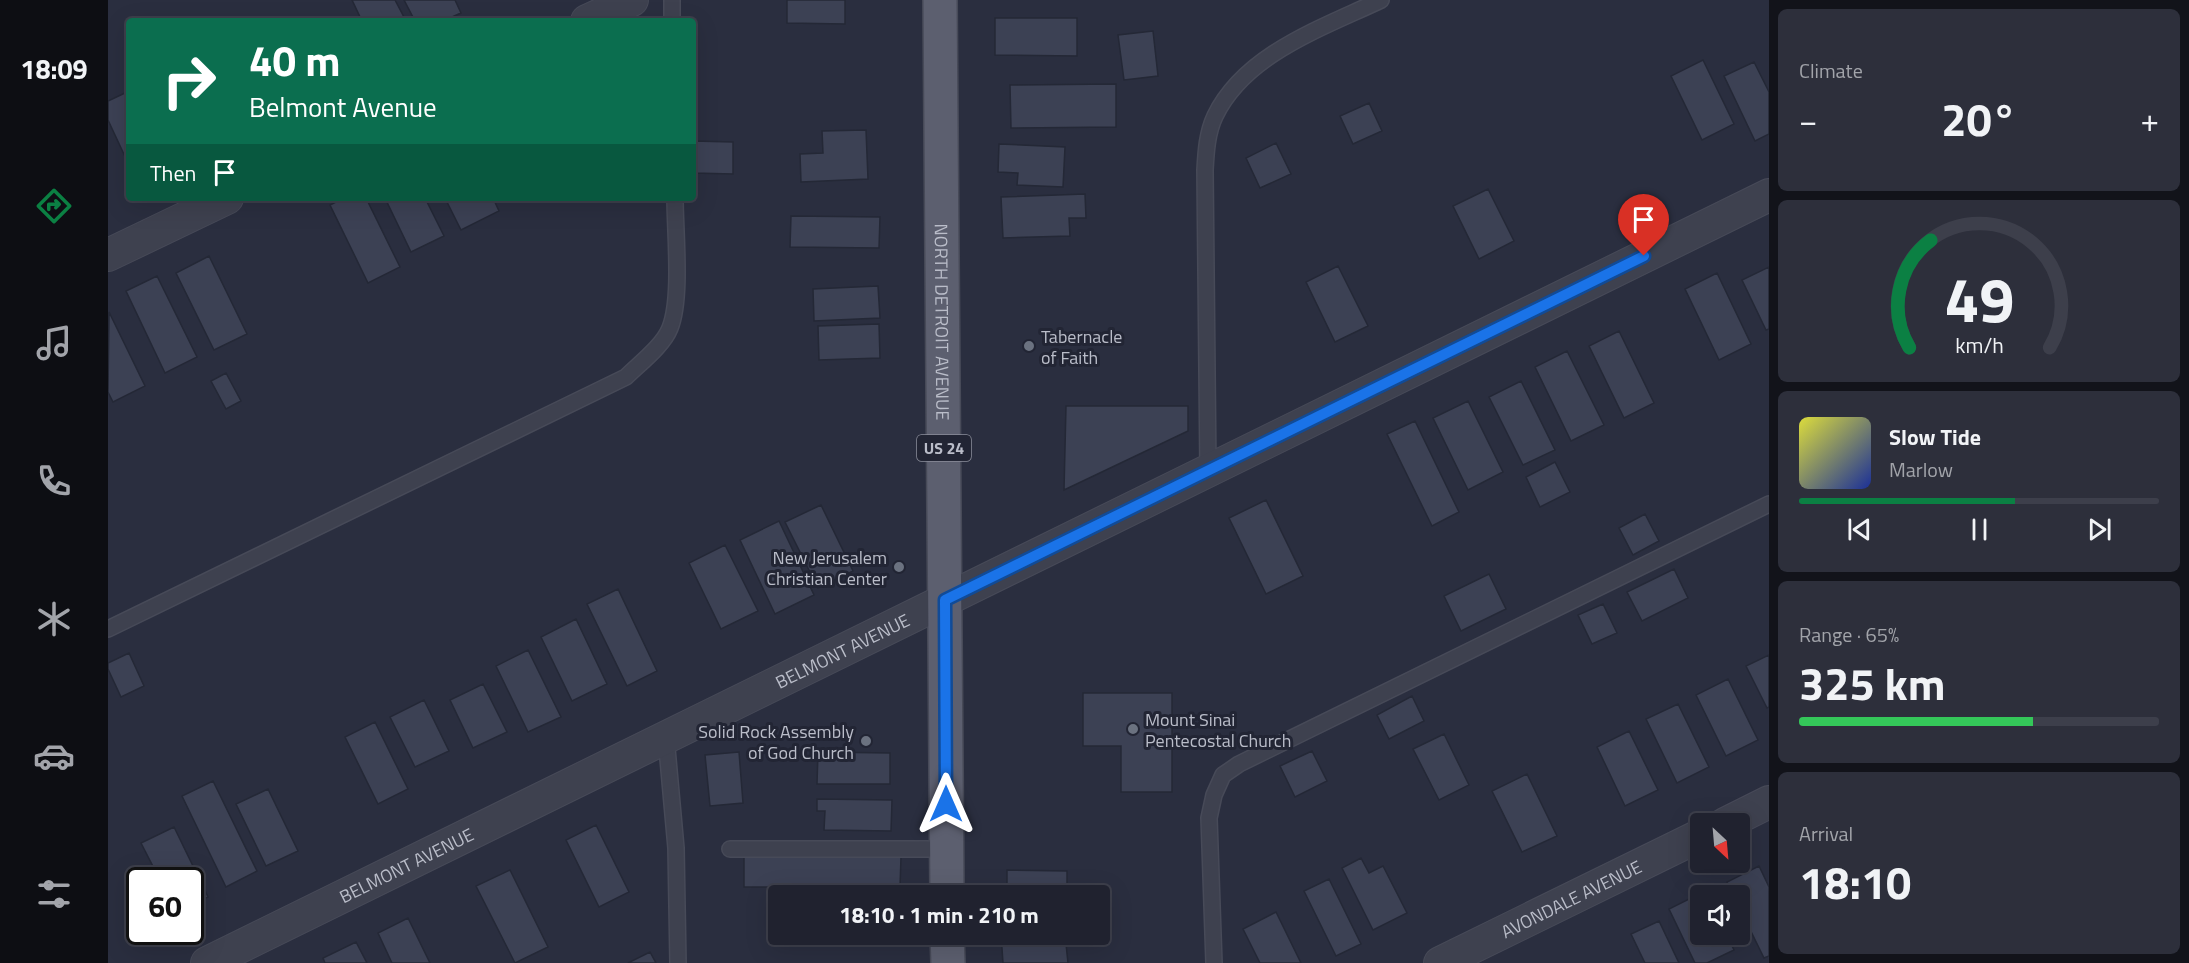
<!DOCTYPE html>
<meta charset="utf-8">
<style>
:root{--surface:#20222f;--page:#2d2f3b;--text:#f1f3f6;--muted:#a2a4aa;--line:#3d3f4b;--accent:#0b8043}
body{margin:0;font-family:"Titillium Web",sans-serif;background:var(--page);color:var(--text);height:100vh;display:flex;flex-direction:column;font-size:22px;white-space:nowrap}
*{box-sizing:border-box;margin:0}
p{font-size:20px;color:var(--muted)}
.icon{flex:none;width:33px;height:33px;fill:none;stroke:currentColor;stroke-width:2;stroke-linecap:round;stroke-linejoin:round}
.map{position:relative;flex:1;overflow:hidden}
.drawer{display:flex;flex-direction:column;gap:9px;padding:9px;background:#12131a;width:420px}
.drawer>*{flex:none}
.banner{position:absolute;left:18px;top:18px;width:570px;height:183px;border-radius:6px;box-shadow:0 6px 24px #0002,0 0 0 2px var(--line);background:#0b6e4f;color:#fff;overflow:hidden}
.needle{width:39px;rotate:154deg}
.buttons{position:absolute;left:1582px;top:813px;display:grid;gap:12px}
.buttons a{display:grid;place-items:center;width:60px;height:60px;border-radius:6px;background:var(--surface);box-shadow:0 6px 24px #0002,0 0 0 2px var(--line);font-size:30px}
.speed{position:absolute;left:18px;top:867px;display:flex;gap:12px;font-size:30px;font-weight:700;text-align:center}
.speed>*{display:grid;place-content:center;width:78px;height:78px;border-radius:50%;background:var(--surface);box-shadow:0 6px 24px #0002,0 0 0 2px var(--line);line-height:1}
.speed .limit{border:3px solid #111;border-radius:9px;background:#fff;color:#111}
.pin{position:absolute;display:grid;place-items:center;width:51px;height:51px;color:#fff;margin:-62px -26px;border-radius:50% 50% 50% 0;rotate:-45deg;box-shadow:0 0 6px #0007}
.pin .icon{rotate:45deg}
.me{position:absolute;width:66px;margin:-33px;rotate:0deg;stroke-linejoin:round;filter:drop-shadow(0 0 4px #0008)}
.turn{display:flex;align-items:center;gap:21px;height:126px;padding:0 24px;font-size:27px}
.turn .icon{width:78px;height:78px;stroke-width:2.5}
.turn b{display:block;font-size:42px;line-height:51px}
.then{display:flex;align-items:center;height:57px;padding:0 24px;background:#0003;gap:12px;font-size:22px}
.big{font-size:45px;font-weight:700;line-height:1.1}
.drawer .card{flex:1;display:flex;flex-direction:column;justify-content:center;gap:9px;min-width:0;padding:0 21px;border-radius:9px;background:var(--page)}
.drawer .dial{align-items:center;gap:0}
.dial svg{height:156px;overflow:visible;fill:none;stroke:var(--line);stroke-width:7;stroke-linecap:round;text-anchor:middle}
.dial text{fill:var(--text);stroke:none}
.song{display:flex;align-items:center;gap:18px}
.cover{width:72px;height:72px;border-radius:9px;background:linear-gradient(135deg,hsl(60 70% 55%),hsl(230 70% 35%))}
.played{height:6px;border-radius:3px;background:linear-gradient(90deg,var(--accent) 60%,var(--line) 60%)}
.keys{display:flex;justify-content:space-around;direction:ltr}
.heat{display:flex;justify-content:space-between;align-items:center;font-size:33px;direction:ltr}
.charge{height:9px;border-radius:4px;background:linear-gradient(90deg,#34c759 65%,var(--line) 0)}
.trip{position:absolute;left:660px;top:885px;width:342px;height:60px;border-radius:6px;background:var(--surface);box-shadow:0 6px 24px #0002,0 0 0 2px var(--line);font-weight:700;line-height:60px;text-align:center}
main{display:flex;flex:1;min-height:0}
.tab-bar{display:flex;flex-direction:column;width:108px;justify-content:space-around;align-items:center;background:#0d0e13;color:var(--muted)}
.tab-bar .icon{width:42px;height:42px}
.tab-bar .active{color:var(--accent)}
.tab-bar b{font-size:27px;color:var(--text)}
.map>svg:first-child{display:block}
</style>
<main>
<nav class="tab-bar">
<b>18:09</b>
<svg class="icon active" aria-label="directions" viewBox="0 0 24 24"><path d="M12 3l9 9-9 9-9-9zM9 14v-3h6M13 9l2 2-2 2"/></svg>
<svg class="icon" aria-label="music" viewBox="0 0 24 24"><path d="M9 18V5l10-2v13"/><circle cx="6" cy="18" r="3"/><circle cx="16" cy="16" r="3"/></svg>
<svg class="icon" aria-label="phone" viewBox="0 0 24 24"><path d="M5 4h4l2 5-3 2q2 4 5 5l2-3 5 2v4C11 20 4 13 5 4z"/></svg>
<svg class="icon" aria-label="climate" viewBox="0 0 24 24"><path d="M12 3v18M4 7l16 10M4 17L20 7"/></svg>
<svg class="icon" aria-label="car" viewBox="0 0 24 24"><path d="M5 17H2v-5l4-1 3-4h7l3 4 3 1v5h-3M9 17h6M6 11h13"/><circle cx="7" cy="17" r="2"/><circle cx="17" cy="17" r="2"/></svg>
<svg class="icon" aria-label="filters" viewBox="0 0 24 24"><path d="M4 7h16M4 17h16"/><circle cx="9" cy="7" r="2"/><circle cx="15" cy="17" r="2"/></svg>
</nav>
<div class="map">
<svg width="1661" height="963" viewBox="0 0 1661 963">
<rect width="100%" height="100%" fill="#2a2e3f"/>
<path fill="#3c4154" stroke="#242836" stroke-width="1.5" d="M244 0H287L298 21H254Z
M296 0H347L353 13 335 21H307Z
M679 0H737V24L679 23Z
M887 18H969V56L887 55Z
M1045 31 1050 76 1016 80 1010 35Z
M1595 60 1626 124 1594 140 1563 76Z
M1646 62 1661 92V134L1647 141 1616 76Z
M1008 84V127L903 128 902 85Z
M19 92 21 95V165L0 120V101Z
M1261 103 1274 131 1245 144 1232 116Z
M758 130 760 179 693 182 692 154 715 153 714 131Z
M585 141 625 142V174L585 173Z
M1168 143 1183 174 1152 188 1138 158Z
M891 144 957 147 955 187 909 185 910 173 890 172Z
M1380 189 1406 241 1371 259 1345 206Z
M977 194 978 218H961L962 236 895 238 893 197Z
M236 198H258L292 267 260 283 222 205Z
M277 198H317L336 236 303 252Z
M337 198H385L391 211 353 230Z
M683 216 772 217 771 248 682 247Z
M101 256 139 334 106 350 68 273Z
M1230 266 1260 326 1227 342 1198 282Z
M1661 267V329L1658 330 1634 280Z
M1609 273 1643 344 1611 360 1577 289Z
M49 276 89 357 57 373 18 291Z
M770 286 772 318 706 321 705 289Z
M1 312 37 386 5 402 0 392Z
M771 324 772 358 711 360 710 326Z
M1511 331 1546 403 1516 418 1481 346Z
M1459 351 1496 425 1463 441 1427 367Z
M118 373 133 401 118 409 103 381Z
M1413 381 1447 450 1415 465 1381 397Z
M1360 401 1395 472 1360 490 1325 418Z
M958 406H1080V431L956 490Z
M1307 421 1351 512 1324 526 1279 434Z
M1447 462 1462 492 1432 507 1418 477Z
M1158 500 1195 576 1158 594 1121 518Z
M713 505 745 571 710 588 677 522Z
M1537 514 1551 541 1525 555 1511 528Z
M671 521 706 595 667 614 632 540Z
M617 545 650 611 613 629 581 563Z
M1566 569 1580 598 1534 621 1519 592Z
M1381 574 1398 609 1353 631 1336 596Z
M510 589 549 671 519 686 479 604Z
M1495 604 1509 633 1484 644 1470 615Z
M468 619 499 684 464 701 433 637Z
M420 650 453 717 420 732 388 666Z
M21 653 36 686 13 697 0 669V663Z
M1661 655V707L1659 708 1638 666Z
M1620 679 1650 740 1618 756 1588 695Z
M375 684 399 732 365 748 342 700Z
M975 693H1064V792H1013V746H975Z
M1304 696 1316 721 1281 739 1269 715Z
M316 700 341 751 307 767 282 717Z
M1570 704 1601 767 1569 783 1538 719Z
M267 722 300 789 270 804 237 737Z
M1521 731 1550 790 1517 806 1489 747Z
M1336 734 1361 785 1331 800 1305 749Z
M1204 751 1219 781 1187 797 1172 766Z
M631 752 635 803 602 806 597 755Z
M710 752 782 753V784H709Z
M1419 774 1449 836 1414 852 1384 791Z
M105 781 149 871 118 887 74 796Z
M160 789 190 851 158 866 128 804Z
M709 799 784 800 783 831 716 830 717 811H709Z
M488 825 521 892 491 907 458 840Z
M66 827 100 897 82 905V880H52L33 843Z
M636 857H793L792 887H636Z
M1253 858 1261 873 1275 866 1299 913 1265 930 1234 868Z
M1651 866 1661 887V956L1656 958 1632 909V896H1625L1619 882Z
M402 870 440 947 407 963 368 886Z
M899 870 959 871V896H899Z
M1221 879 1253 944 1228 956 1196 891Z
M1597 891 1599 896H1593V934H1618L1626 950 1599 963H1587L1561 909Z
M1168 912 1193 963H1152L1135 929Z
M300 918 322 963H284L270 933Z
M1551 921 1571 963H1537L1523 934Z
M893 934H957L960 963H895Z
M248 942 259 963H217L215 958Z
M542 952 548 963H520Z"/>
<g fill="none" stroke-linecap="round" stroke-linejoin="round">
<g stroke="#474a58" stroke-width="18">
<path id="lane" d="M564 0V21
M1100 471 1097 170C1098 152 1099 133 1107 116 1137 54 1214 28 1273 0
M0 629 518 377C531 364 555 346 562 328 574 298 567 232 567 198
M558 737 568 848 570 963
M622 849H839
M1106 963 1101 818 1106 795 1115 775 1131 764 1661 504"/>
</g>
<g stroke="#474a58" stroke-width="34">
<g id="street">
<path d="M479 21 524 0"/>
<path d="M0 255 119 198"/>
<path d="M1617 824 1661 802"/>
<path id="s1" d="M99 963 1661 195"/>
<path id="s2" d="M1332 963 1593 835"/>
</g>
</g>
<g stroke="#474a58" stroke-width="36">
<g id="primary">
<path id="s3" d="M832 0 839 896"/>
<path d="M839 934 840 963"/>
</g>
</g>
<use href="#lane" stroke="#3e414f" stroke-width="15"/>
<use href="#street" stroke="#3e414f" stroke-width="32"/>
<use href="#primary" stroke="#5c5f6f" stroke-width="33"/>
</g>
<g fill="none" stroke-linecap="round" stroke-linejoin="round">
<g stroke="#114b97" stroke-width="15">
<path id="route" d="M838 804 837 600 1536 256"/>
</g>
<use href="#route" stroke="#1a73e8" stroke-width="10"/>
</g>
<g fill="#6b7280" stroke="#222534" stroke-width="2">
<circle cx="921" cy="346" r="6"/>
<circle cx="791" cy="567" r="6"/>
<circle cx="1025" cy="729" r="6"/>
<circle cx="758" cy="741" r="6"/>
</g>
<g text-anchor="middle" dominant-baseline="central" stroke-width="6" stroke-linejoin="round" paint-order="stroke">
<rect fill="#222534" stroke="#8c8f9c" stroke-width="1.5" x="809" y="435" width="54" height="26" rx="4.5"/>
<g font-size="16" font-weight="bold" fill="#babdc9">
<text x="836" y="448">US 24</text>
</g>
<g font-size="18" fill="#babdc9" stroke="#222534">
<text stroke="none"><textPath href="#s3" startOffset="322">NORTH DETROIT AVENUE</textPath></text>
<text stroke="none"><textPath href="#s1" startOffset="708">BELMONT AVENUE</textPath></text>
<text stroke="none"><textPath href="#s1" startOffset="222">BELMONT AVENUE</textPath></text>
<text stroke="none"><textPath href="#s2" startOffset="146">AVONDALE AVENUE</textPath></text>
</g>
<g font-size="18" fill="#babdc9" stroke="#222534" text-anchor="start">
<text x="933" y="336">Tabernacle<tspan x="933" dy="21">of Faith</tspan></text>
<text x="779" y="557" text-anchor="end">New Jerusalem<tspan x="779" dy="21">Christian Center</tspan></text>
<text x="1037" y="719">Mount Sinai<tspan x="1037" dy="21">Pentecostal Church</tspan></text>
<text x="746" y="731" text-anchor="end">Solid Rock Assembly<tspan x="746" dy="21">of God Church</tspan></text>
</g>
</g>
</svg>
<div class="buttons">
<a><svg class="needle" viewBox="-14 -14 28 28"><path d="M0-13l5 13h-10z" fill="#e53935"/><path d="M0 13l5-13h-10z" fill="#a2a4aa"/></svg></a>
<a><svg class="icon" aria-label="sound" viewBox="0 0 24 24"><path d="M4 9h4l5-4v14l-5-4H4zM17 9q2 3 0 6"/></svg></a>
</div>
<div class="speed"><div class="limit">60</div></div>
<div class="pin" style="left:1536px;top:256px;background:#d93025"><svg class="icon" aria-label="arrive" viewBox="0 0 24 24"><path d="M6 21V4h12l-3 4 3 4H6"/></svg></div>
<svg class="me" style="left:838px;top:804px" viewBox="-20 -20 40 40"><path d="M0-17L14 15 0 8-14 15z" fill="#1a73e8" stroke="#fff" stroke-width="4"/></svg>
<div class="trip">18:10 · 1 min · 210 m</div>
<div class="banner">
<div class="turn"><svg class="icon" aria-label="right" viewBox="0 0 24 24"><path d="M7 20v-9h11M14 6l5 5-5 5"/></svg><div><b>40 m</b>Belmont Avenue</div></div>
<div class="then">Then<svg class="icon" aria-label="arrive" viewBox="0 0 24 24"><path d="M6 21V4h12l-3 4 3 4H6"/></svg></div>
</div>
</div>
<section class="drawer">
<div class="card"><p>Climate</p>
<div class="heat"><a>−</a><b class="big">20°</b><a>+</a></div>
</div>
<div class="card dial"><svg viewBox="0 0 100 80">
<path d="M14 69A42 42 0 1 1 86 69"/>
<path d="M14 69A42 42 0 0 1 25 14" stroke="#0b8043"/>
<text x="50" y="56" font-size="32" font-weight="700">49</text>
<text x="50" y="72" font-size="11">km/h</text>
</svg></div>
<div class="card">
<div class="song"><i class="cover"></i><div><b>Slow Tide</b><p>Marlow</p></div></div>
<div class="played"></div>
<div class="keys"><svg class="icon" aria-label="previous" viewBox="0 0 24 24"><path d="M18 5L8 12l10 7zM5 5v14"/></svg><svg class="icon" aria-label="pause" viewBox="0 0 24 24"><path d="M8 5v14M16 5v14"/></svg><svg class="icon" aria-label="next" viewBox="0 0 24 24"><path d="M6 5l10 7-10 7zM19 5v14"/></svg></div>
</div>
<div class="card"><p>Range · 65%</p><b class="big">325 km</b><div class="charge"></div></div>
<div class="card"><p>Arrival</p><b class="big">18:10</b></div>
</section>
</main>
